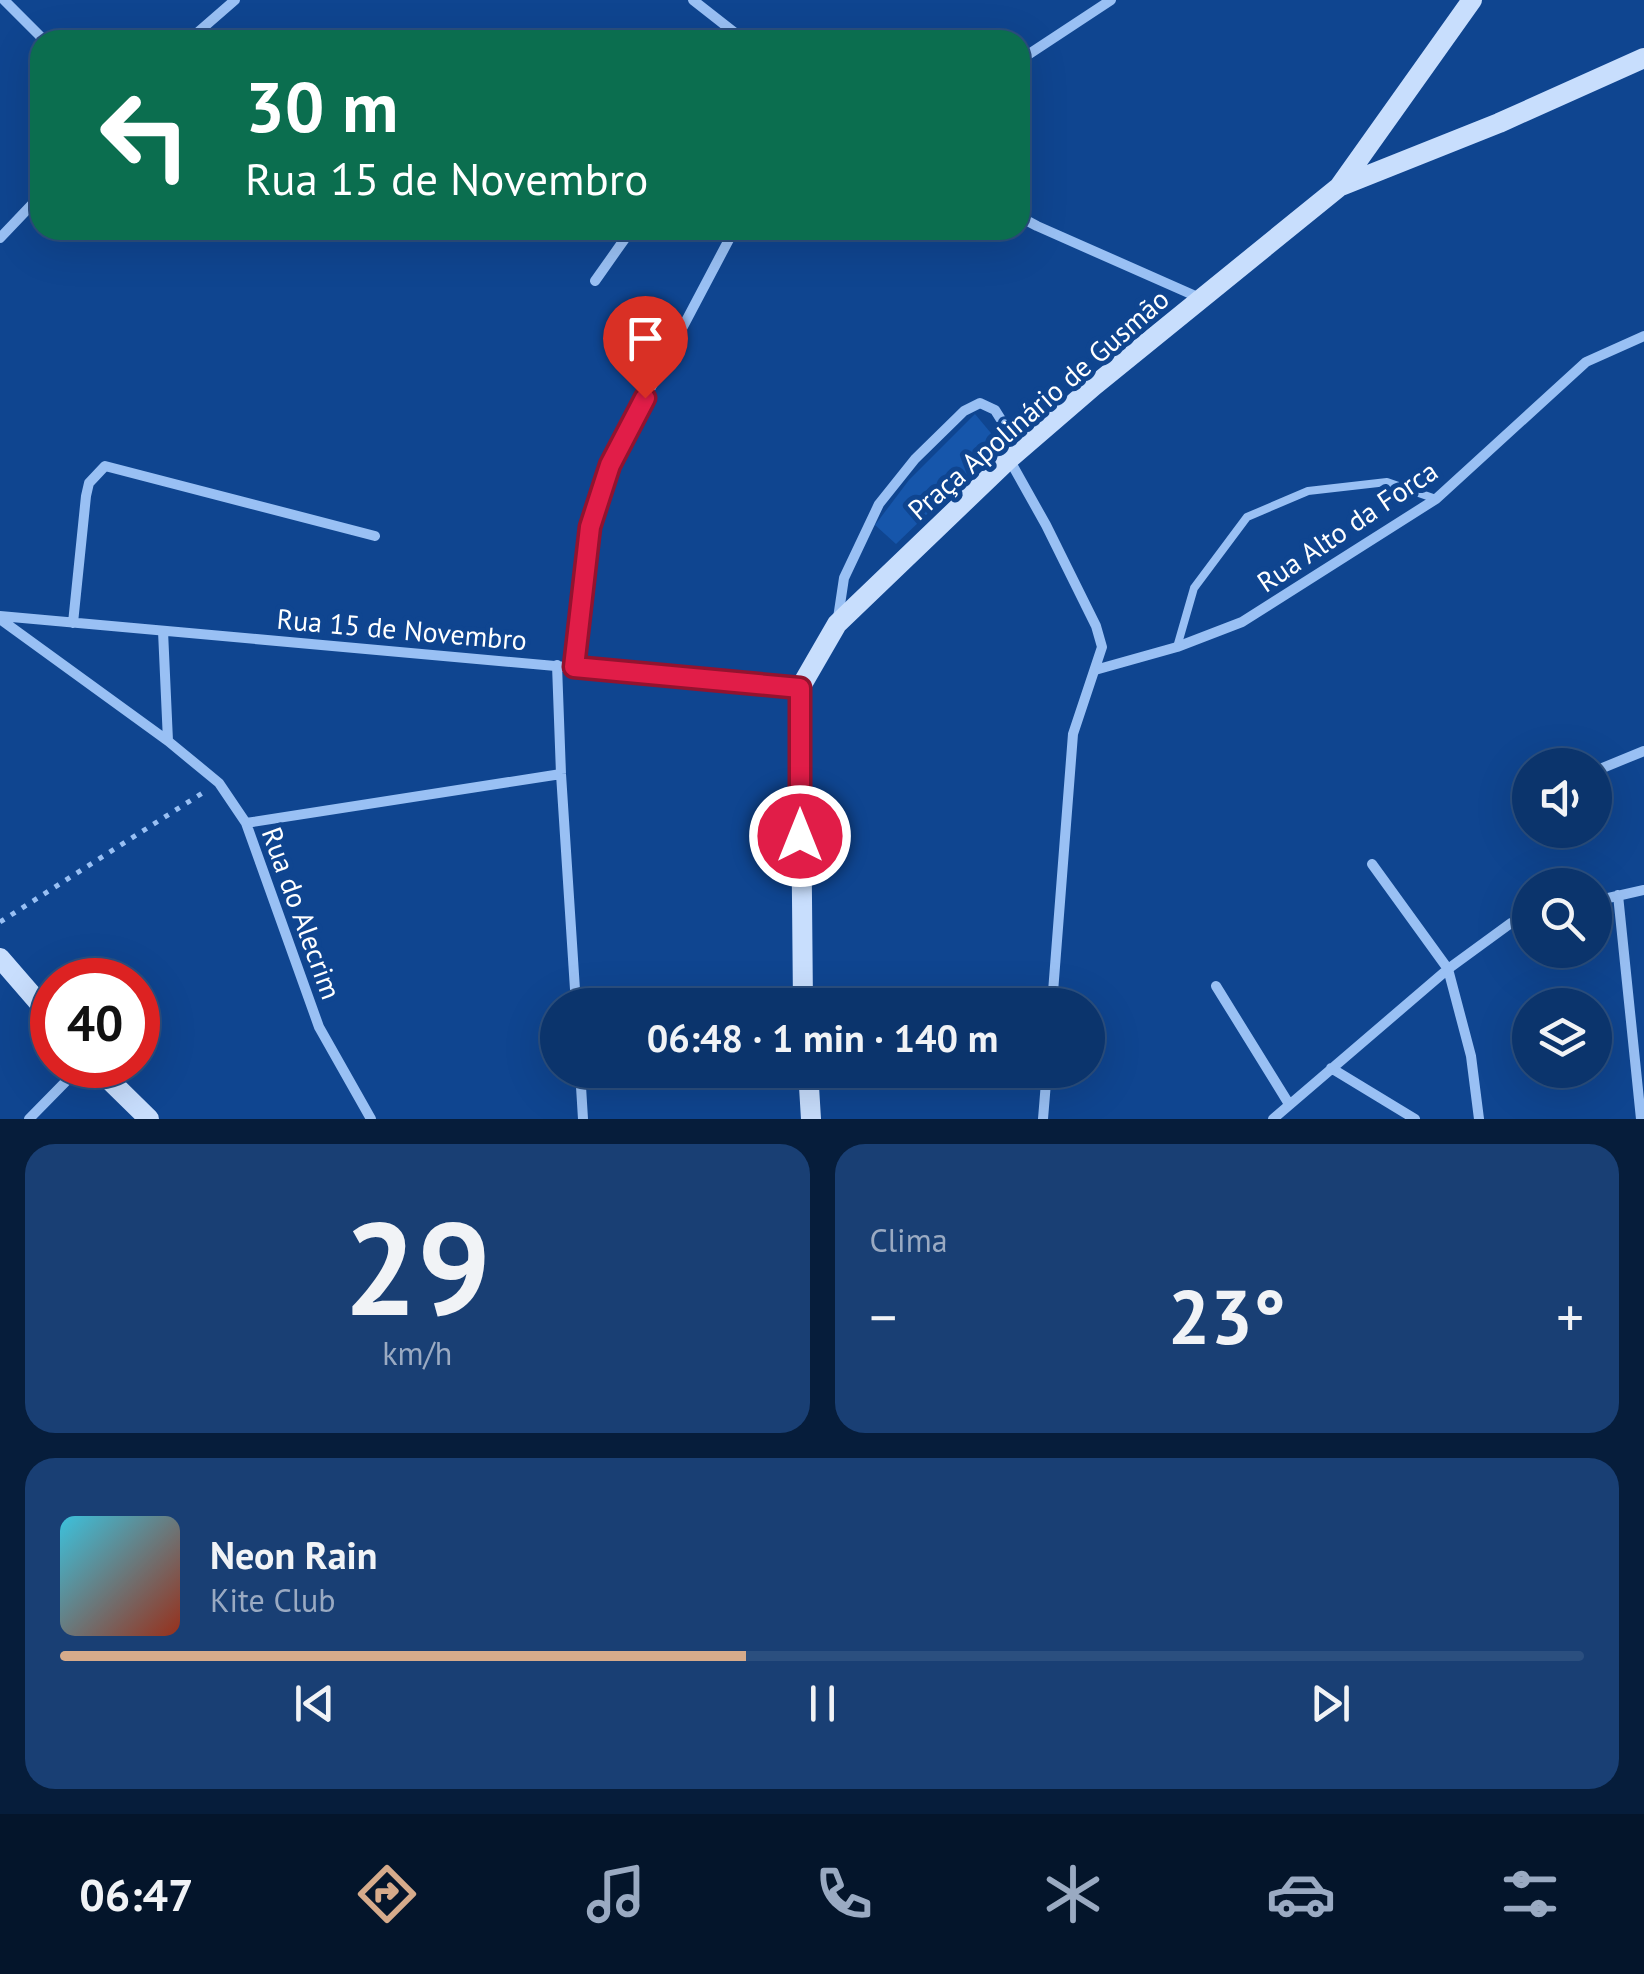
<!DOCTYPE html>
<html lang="pt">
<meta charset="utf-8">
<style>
:root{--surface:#0b346c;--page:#193f74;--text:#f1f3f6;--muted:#9aaac2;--line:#2b4f7f;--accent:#d6ab8b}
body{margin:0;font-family:"PT Sans",sans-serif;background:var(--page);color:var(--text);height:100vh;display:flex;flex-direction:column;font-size:38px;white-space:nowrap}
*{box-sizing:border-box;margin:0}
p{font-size:32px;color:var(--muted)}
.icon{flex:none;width:55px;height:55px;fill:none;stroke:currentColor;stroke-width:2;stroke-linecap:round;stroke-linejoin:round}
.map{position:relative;height:1119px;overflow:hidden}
.details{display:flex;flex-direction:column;gap:25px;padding:25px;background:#061d3b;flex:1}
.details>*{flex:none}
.top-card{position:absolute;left:30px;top:30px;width:1000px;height:210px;border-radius:30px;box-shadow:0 10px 40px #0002,0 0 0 2px var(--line);background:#0b6e4f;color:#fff;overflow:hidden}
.fabs{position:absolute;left:1512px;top:748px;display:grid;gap:20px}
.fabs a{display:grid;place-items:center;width:100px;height:100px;border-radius:50%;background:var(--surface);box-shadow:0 10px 40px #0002,0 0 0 2px var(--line);font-size:50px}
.speed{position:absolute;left:30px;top:958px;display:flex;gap:20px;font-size:50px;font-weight:700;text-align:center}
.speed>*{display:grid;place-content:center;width:130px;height:130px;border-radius:50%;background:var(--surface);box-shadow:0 10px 40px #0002,0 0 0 2px var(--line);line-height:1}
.speed .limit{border:15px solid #d22;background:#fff;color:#111}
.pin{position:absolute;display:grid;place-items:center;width:85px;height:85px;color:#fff;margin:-102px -42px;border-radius:50% 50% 50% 0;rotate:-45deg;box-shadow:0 0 10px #0007}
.pin .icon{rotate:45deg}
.me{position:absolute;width:110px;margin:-55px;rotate:0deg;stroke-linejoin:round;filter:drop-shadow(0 0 8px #0008)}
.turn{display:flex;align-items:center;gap:35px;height:210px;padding:0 50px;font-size:45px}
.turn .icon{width:130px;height:130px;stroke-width:2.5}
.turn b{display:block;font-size:70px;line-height:85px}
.big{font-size:75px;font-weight:600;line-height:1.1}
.details .tile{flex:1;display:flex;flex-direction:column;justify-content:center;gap:15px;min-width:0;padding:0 35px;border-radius:30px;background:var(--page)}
.details .dial{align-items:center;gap:0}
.dial b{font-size:130px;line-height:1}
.song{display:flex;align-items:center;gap:30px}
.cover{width:120px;height:120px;border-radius:15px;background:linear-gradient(135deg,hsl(190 70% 55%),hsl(10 70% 35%))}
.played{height:10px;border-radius:5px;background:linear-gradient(90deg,var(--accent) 45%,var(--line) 45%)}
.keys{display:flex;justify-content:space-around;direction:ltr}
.heat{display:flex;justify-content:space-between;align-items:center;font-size:55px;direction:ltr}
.details .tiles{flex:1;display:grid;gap:25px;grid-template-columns:1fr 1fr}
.tile:last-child{grid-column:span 2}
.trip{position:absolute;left:540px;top:988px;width:565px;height:100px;border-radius:50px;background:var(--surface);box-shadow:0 10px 40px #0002,0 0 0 2px var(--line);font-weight:600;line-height:100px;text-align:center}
.dock{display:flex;height:160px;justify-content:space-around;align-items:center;background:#04152b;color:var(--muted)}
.dock .icon{width:70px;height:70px}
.dock .current{color:var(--accent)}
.dock b{font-size:45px;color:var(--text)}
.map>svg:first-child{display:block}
</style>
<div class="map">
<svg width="1644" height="1119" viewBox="0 0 1644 1119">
<rect width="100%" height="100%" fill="#0f4590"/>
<path fill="#1656ab" d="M975 414 1000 444 896 544 875 525 909 480Z"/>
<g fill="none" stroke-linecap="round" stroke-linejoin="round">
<path stroke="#99c0f4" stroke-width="5" stroke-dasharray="5 8" stroke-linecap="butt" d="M0 922 204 792"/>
<path stroke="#99c0f4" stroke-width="8" d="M1177 647 1194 588 1247 517 1308 491 1387 482 1436 499"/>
<path stroke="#99c0f4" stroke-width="10" d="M4 0 44 40
M693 0 744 40
M189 40 235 0
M1020 60 1111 0
M1020 217 1037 226 1200 298
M0 238 40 196
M595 281 631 230
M0 616 800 688
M838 618 844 578 879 504 915 459 964 411 980 403 995 410 1005 426 1010 444 1009 459 1046 525 1096 626 1102 647 1073 734 1052 1005
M0 619 168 741 219 783 246 823 319 1027 371 1119
M73 623 86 496 89 483 105 466 375 536
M163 631 168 741
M557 665 561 774 576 1005
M574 667 590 527 610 465 734 230
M1095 670 1177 647 1242 622 1436 499 1586 362 1644 336
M1595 771 1644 751
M246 823 561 774
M1372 864 1448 969 1471 1056 1479 1119
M1618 895 1641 1119
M1595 901 1644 890
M1216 986 1289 1104
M1331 1068 1415 1119
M580 1070 583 1119
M29 1119 82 1065
M1043 1119 1047 1070
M1273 1119 1448 969 1511 923 1530 918"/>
<path stroke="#c8defd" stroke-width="20" d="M1341 186 1499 123 1644 58
M0 958 52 1018
M803 1005 800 688 837 624 1009 459 1095 385 1339 187 1472 0
M94 1065 149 1119
M808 1070 811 1119"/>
</g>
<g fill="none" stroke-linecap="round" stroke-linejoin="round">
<g stroke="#92132f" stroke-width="25">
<path id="route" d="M645 398 610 465 590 527 574 667 800 688V836"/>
</g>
<use href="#route" stroke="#e11d48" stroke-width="18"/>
</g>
<g text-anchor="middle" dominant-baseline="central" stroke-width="10" stroke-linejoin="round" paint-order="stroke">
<g font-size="28" fill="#fff" stroke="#0f4590">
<text transform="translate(1038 404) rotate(-41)">Praça Apolinário de Gusmão</text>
<text transform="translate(1347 526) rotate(-34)">Rua Alto da Forca</text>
<text transform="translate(402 629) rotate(5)">Rua 15 de Novembro</text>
<text transform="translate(302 913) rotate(70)">Rua do Alecrim</text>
</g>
</g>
</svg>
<div class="fabs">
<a><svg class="icon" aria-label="sound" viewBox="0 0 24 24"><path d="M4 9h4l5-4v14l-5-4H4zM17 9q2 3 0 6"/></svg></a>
<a><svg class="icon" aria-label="search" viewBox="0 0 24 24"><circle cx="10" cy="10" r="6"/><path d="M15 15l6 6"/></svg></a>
<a><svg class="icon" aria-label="layers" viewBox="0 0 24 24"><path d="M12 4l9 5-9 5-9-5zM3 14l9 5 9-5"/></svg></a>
</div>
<div class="speed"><div class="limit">40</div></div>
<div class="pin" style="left:645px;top:398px;background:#d93025"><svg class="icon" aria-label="arrive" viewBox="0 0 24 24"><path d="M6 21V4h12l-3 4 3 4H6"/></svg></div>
<svg class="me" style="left:800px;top:836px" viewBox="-20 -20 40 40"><circle r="17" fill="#e11d48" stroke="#fff" stroke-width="3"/><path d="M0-11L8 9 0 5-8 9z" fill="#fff"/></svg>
<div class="trip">06:48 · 1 min · 140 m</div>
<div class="top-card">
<div class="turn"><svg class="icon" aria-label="left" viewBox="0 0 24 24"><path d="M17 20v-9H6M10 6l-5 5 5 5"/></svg><div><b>30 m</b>Rua 15 de Novembro</div></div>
</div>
</div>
<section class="details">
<div class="tiles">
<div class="tile dial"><b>29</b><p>km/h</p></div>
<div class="tile"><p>Clima</p>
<div class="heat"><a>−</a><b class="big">23°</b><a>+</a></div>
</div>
<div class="tile">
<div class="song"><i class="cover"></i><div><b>Neon Rain</b><p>Kite Club</p></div></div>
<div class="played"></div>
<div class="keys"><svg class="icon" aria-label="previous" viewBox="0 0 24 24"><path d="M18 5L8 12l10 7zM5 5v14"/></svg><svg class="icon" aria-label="pause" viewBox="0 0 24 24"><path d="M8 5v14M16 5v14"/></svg><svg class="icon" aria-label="next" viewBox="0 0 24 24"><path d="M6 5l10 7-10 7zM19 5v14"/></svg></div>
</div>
</div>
</section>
<nav class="dock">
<b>06:47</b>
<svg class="icon current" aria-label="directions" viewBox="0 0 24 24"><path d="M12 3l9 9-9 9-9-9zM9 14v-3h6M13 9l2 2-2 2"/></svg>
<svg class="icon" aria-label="music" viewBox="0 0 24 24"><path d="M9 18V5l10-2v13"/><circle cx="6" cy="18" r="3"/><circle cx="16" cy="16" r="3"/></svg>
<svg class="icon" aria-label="phone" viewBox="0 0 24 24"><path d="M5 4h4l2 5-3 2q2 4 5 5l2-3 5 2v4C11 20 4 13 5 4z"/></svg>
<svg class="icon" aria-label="climate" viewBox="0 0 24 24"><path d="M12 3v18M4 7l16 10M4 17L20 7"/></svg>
<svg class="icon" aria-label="car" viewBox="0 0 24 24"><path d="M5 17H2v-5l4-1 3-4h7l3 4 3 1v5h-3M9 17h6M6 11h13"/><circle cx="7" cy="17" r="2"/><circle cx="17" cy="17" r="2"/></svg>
<svg class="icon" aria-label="filters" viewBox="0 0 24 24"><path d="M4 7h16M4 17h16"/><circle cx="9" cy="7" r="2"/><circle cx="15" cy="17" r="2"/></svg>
</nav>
